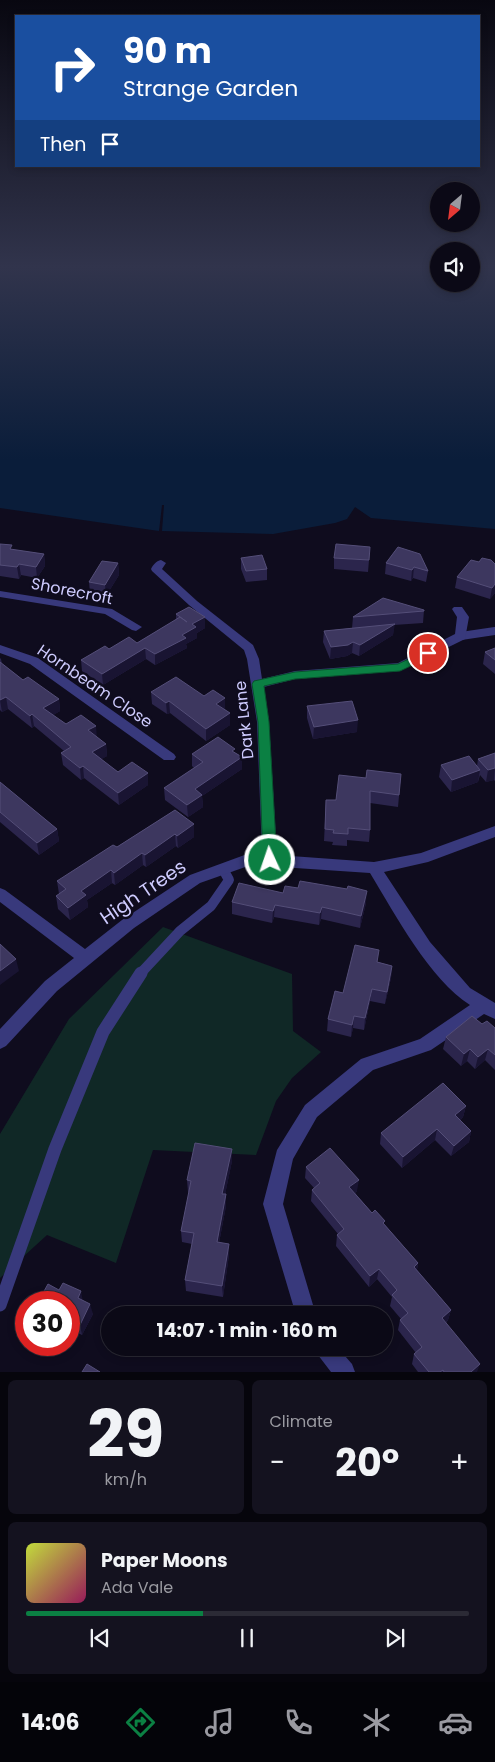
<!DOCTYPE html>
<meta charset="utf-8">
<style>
:root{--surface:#0b0916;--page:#14121f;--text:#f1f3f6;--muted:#9a9aa1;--line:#2b2a35;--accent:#0b8043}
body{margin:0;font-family:Poppins,sans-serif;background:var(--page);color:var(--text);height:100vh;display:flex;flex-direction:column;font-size:19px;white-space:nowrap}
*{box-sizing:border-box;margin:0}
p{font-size:16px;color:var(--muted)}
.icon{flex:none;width:28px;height:28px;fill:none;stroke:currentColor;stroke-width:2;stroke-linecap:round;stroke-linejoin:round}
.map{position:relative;height:1372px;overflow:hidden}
.drawer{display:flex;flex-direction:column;gap:8px;padding:8px;background:#06050c;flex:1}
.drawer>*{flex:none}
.banner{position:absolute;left:15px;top:15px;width:465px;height:152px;border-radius:0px;box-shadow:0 2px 8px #0003,0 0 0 1px var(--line);background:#1a4fa0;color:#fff;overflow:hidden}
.needle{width:32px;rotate:208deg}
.buttons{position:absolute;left:430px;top:182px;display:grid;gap:10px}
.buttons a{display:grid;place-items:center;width:50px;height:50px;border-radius:50%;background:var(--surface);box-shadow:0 2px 8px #0003,0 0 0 1px var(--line);font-size:25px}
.speed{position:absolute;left:15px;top:1291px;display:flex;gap:10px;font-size:25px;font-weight:700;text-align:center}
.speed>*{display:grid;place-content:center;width:65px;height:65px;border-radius:50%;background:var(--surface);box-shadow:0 2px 8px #0003,0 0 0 1px var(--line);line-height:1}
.speed .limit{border:8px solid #d22;background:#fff;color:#111}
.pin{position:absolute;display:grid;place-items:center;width:42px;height:42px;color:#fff;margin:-21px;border:2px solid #fff;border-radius:50%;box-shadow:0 1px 5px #0007}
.me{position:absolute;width:55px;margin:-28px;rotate:357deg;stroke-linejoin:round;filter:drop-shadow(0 0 4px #0008)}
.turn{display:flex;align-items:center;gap:18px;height:105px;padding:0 25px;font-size:22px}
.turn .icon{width:65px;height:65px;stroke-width:2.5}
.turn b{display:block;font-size:35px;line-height:42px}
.then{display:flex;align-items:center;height:48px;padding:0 25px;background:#0003;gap:10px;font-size:19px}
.big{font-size:38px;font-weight:700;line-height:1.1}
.drawer .widget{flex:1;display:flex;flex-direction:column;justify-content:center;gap:8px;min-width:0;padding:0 18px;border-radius:8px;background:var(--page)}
.drawer .dial{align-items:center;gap:0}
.dial b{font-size:65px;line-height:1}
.song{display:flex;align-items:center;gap:15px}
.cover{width:60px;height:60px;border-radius:8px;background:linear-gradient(135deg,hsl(70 70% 55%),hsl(330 70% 35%))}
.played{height:5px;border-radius:2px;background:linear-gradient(90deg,var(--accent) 40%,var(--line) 40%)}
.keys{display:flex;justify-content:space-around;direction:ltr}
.heat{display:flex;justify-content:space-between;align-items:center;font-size:28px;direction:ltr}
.drawer .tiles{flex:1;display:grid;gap:8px;grid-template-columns:1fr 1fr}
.widget:last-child{grid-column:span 2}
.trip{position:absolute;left:101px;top:1306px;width:292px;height:50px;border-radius:25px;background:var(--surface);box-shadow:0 2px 8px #0003,0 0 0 1px var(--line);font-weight:700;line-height:50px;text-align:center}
.tabs{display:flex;height:80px;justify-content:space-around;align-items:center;background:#040409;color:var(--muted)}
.tabs .icon{width:35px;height:35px}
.tabs .selected{color:var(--accent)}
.tabs b{font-size:22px;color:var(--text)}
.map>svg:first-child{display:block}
</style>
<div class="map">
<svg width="495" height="1372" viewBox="0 0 495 1372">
<rect width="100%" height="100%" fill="#0f0c1e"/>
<path fill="#102826" d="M163 927 292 974 293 1031 321 1052 292 1078 276 1101 256 1155 153 1150 116 1263 47 1235 0 1278V1134L69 1019Z"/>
<path fill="#0a1d3a" d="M0 268H439V284H471V268H495V529L371 518 355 507 347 519 335 523 273 534 162 531 164 505H162L159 531 0 508Z"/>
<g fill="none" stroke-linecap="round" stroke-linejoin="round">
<path stroke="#38397c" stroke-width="8" d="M461 636 495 631"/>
<path stroke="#38397c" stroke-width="10" d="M140 974 180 931 211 906 229 880 223 869"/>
<path stroke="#38397c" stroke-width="13" d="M0 1305 55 1149 103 1032 141 973"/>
<path fill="#38397c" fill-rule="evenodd" d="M161 560 166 563 162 569 197 601 253 645 259 659 262 679 295 671 398 663 455 634 457 617 452 609 454 607H462L469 617 465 639 400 671 295 679 264 687 269 722 277 855 374 862 421 853 495 826V837L428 862 384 872 430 942 470 988 495 1003V1019L484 1014 431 1050 373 1070 317 1117 293 1159 283 1204 316 1315H296L263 1204 277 1150 305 1105 361 1059 420 1039 470 1005C430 980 395 914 370 873L251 865 200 883 134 928 57 991 6 1046 0 1049V1029L45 981 74 958 0 902V888L5 890 85 949 122 920 190 875 250 853 262 854 257 722 247 659 244 650 189 605 152 571 151 569C153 565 156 561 161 560Z
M0 591 112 609 142 627 136 631 132 630 105 614 0 597Z
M0 645 38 658 174 754 176 757 174 760H164L30 664 0 653Z
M314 1348H338L352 1364 355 1372H331L318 1355Z"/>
</g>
<path fill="#2b254c" d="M0 544 13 550 44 554 45 566 37 578 21 575 19 579 0 576Z
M398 547 428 571 426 582 413 578 411 581 385 574 386 563Z
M241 558 267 569V580L246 582 241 569Z
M334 558 369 560 368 572 334 569Z
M479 562 495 564V593L490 599 455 588 457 577Z
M118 563 119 575 106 596 90 594 89 582Z
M424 610 423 623 394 625 393 635 359 656 352 653 347 656 330 659 323 642 324 631 352 628 353 617Z
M176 614 205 617V628L197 633V638L186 644 187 648 155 665 146 659 103 685 82 671 81 660 109 649 137 643 176 620Z
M495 648V674L483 664 485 652Z
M0 658 1 659 2 664 23 680 59 699 60 711 53 715 66 724 97 737 106 744 107 756 101 759 118 772 148 785 119 805 84 778 81 780 63 765 61 753 64 751 34 726 32 728 8 709 2 712 0 710Z
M151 692 225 709 230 725 206 741 170 713 167 714 152 704Z
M307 706 357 732 313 739 307 718Z
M235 753 242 757V769L202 796 203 807 188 817 165 800 164 788 194 768 192 766V754Z
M495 753V781L494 780 486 782 480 775 478 782 451 792 439 777 441 765 477 766 478 759Z
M401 774 398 807 370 803V830L369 842 347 840V846L332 845 333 842 324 841 326 800H336L366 778Z
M0 782 57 829 59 841 39 855 0 822Z
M175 810 194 837 178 848 176 846 146 867 143 865 115 885 112 883 87 900 88 907 70 920 58 909 56 896 59 894 57 881 117 847Z
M283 893 366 903 360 928 321 919 319 925 274 917 272 923 232 914V902Z
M378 962 392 966 391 978 385 1004 370 1001 364 1030 353 1028 351 1037 327 1031 328 1019 343 993Z
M482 1024 495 1028V1070L485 1060 475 1069 467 1061 461 1066 443 1049 446 1037Z
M466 1106 463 1117 460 1120 471 1131 469 1142 451 1156 435 1140 402 1168 380 1144 381 1133Z
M232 1149V1161L225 1194H226V1206L219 1243 229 1255 223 1297 186 1291 185 1280 192 1244 182 1242 181 1231 189 1192H188L187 1180Z
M306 1167 357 1191 355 1193 372 1213 385 1225 418 1263 417 1270 451 1310 448 1320 446 1323 477 1372H418L412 1364 414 1354 416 1353 398 1330 400 1320 401 1319 390 1306 392 1297 377 1279 369 1287 336 1246 337 1235 338 1234 311 1201 312 1190 314 1188 305 1178Z
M83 1300 93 1314 82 1335 70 1329 69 1331V1302Z"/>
<path fill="#191432" d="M44 554 45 566 37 578 36 567Z
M118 563 119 575 106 596 105 585Z
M19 564 21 575 19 579 17 567Z
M414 567 413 578 411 581 412 570Z
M495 584V593L490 599 492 588Z
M205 617V628L197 633V638L186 644 187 648 155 665V654L192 624Z
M395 624 393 635 359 656 360 645Z
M353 642 352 653 347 656 330 659 331 647Z
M145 648 146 659 103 685 102 674Z
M6 697 8 709 2 712 0 700Z
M225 698V710L216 704Z
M59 699 60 711 45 720 43 708Z
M169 701 170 713 167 714 166 703Z
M230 713V725L206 741V729Z
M32 714 34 726 32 728 30 716Z
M358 720 357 732 313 739 314 727Z
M96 726 97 738 88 730Z
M106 744 107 756 94 764 92 752Z
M242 757V769L202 796 203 807 188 817 187 805 195 789Z
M83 766 84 778 81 780 80 768Z
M495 768 494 780 486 782 488 770Z
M480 770 478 782 451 792 452 780Z
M148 773V785L119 805 118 793Z
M194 824V837L178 848 177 836Z
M57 829 59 841 39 855 37 843Z
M175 834 176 846 146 867 145 855Z
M142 853 143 865 115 885 114 873Z
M111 870 112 883 87 900 88 907 70 920 68 908 81 891Z
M367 891 366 903 360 928 361 916Z
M275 905 274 917 272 923 273 911Z
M322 907 321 919 319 925 320 913Z
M16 959 19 971 0 985V971Z
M392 966 391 978 385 1004 387 992Z
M372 989 370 1001 364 1030 365 1018Z
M354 1016 353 1028 351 1037 352 1025Z
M470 1049 467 1061 461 1066 464 1054Z
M488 1049 485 1060 475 1069 478 1057Z
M466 1106 463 1117 453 1126 455 1115Z
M437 1129 435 1140 402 1168 403 1157Z
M471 1131 469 1142 451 1156 454 1146Z
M232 1149V1161L223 1205 222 1194Z
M359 1180 357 1191 348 1199 349 1187Z
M226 1194V1206L217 1253V1242Z
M229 1244V1255L223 1297 222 1286Z
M418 1263 416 1274 414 1267Z
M379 1269 377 1279 369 1287 370 1276Z
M81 1291 83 1302 78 1298Z
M90 1304 93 1314 82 1335 80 1325Z
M451 1310 448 1320 439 1329 442 1318Z
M480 1364 477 1372H471Z"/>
<path fill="#3d375f" stroke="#544e78" d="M0 544 12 545 10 549 44 554 36 567 19 564 17 567 0 565Z
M336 544 370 547 369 560 334 558Z
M398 547 420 554 428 571 414 567 412 570 386 563Z
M262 555 267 569 246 571 241 558Z
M482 558 491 560 495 564V584L492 588 457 577 471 560 479 562Z
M102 561 118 563 105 585 89 582Z
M383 598 424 610V611L353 617Z
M189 607 205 617 192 624 196 627 182 635 186 638 155 654 145 648 102 674 81 660 105 646 109 649 129 637 137 643 180 617 187 622 176 614Z
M395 624 360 645 353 642 348 645 331 647 324 631Z
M495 648V660L485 652Z
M0 662 23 680 28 677 59 699 43 708 66 724 81 715 96 726 88 730 106 744 92 752 118 772 132 762 148 773 118 793 83 766 80 768 61 753 71 747 32 714 30 716 6 697 0 700Z
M176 677 204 696 213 690 225 698 216 704 230 713 206 729 169 701 166 703 151 692Z
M352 701 358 720 314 727 307 706Z
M218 737 235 749 232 751 242 757 195 789 202 795 187 805 164 788 203 762 192 754Z
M495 753V768L488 770 478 759Z
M469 756 480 770 452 780 441 765Z
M367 770 401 774 399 795 370 791V830L348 828V834L333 833 334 830 325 829 326 800H336L339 775 366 778Z
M0 782 57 829 37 843 0 812Z
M175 810 194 824 177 836 175 834 145 855 142 853 114 873 111 870 81 891 86 895 68 908 56 896 66 889 57 881 113 845 117 847Z
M300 881 347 889 348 886 367 891 361 916 322 907 320 913 275 905 273 911 232 902 239 883 283 893 285 886 298 888Z
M0 944 16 959 0 971Z
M355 945 379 950 377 962 392 966 387 992 372 989 365 1018 354 1016 352 1025 328 1019 335 991 343 993Z
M472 1016 482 1024 487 1021 495 1028V1055L488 1049 478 1057 470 1049 464 1054 446 1037Z
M443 1083 466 1106 455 1115 471 1131 454 1146 437 1129 403 1157 381 1133Z
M195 1143 232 1149 222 1194H226L217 1242 229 1244 222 1286 185 1280 194 1233 181 1231 191 1181 187 1180Z
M330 1148 359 1180 349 1187 372 1213 375 1210 385 1221 383 1223 418 1263 414 1267 451 1310 442 1318 480 1364 471 1372H444L443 1370 440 1372H429L414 1354 422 1347 400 1320 408 1313 392 1295 397 1290 379 1269 370 1276 337 1235 344 1229 312 1190 320 1183 306 1167Z
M63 1283 81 1291 78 1298 90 1304 80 1325 69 1320V1302H38L48 1284 59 1290Z
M87 1364 100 1372H82Z"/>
<linearGradient id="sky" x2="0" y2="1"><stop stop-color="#080710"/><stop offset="0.58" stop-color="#31344c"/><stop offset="1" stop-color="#31344c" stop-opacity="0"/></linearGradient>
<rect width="495" height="460" fill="url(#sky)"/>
<path fill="#0b8043" stroke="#07532c" d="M428 650 432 651 433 653 432 656 400 671 295 679 264 686 269 722 277 860 275 864H265L263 860 258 722 252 684 254 681 295 672 398 664Z"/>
<g text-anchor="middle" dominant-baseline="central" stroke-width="5" stroke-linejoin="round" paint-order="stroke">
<g font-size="16" fill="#cecbfe" stroke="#0f0c1e">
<text transform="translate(72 591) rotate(11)">Shorecroft</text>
<text transform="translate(95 686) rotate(34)">Hornbeam Close</text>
<text transform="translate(244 720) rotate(-96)">Dark Lane</text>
</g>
<g font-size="19" fill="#cecbfe" stroke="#0f0c1e">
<text transform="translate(143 892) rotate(-34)">High Trees</text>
</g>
</g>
</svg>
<div class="buttons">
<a><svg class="needle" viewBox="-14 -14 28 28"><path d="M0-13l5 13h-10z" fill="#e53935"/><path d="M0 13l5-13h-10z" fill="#9a9aa1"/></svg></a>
<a><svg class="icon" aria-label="sound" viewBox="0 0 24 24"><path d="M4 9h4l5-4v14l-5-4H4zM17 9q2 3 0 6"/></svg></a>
</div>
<div class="speed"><div class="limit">30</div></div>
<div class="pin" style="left:428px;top:653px;background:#d93025"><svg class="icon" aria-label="arrive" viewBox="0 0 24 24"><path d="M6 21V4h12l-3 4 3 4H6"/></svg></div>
<svg class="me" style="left:270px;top:860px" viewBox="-20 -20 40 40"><circle r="17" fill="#0b8043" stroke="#fff" stroke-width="3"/><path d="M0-11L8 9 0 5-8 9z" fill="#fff"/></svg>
<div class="trip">14:07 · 1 min · 160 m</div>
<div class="banner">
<div class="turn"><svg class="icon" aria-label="right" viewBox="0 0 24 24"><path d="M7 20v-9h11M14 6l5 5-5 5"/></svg><div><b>90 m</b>Strange Garden</div></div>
<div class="then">Then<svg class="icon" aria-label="arrive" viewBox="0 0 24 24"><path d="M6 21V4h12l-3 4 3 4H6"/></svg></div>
</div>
</div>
<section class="drawer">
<div class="tiles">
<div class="widget dial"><b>29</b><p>km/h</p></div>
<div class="widget"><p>Climate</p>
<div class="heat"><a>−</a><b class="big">20°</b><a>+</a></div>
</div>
<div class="widget">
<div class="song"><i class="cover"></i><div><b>Paper Moons</b><p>Ada Vale</p></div></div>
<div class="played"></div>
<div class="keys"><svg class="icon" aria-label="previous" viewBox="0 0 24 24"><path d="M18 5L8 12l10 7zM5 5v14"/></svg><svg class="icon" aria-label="pause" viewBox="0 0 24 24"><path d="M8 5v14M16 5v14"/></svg><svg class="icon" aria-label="next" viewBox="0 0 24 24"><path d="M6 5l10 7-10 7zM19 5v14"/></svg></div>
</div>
</div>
</section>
<nav class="tabs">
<b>14:06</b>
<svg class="icon selected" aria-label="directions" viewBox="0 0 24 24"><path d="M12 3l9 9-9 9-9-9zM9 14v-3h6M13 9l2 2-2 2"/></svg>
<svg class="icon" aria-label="music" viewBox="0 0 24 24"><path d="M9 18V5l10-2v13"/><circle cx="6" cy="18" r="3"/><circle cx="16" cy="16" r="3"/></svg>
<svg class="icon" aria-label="phone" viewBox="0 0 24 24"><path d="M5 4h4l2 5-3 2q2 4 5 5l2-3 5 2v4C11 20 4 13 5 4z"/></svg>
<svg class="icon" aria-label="climate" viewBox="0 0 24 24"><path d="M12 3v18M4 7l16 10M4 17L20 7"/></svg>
<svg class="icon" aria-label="car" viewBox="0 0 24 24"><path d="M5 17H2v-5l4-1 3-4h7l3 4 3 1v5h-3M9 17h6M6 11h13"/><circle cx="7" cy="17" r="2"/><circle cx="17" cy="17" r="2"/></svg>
</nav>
